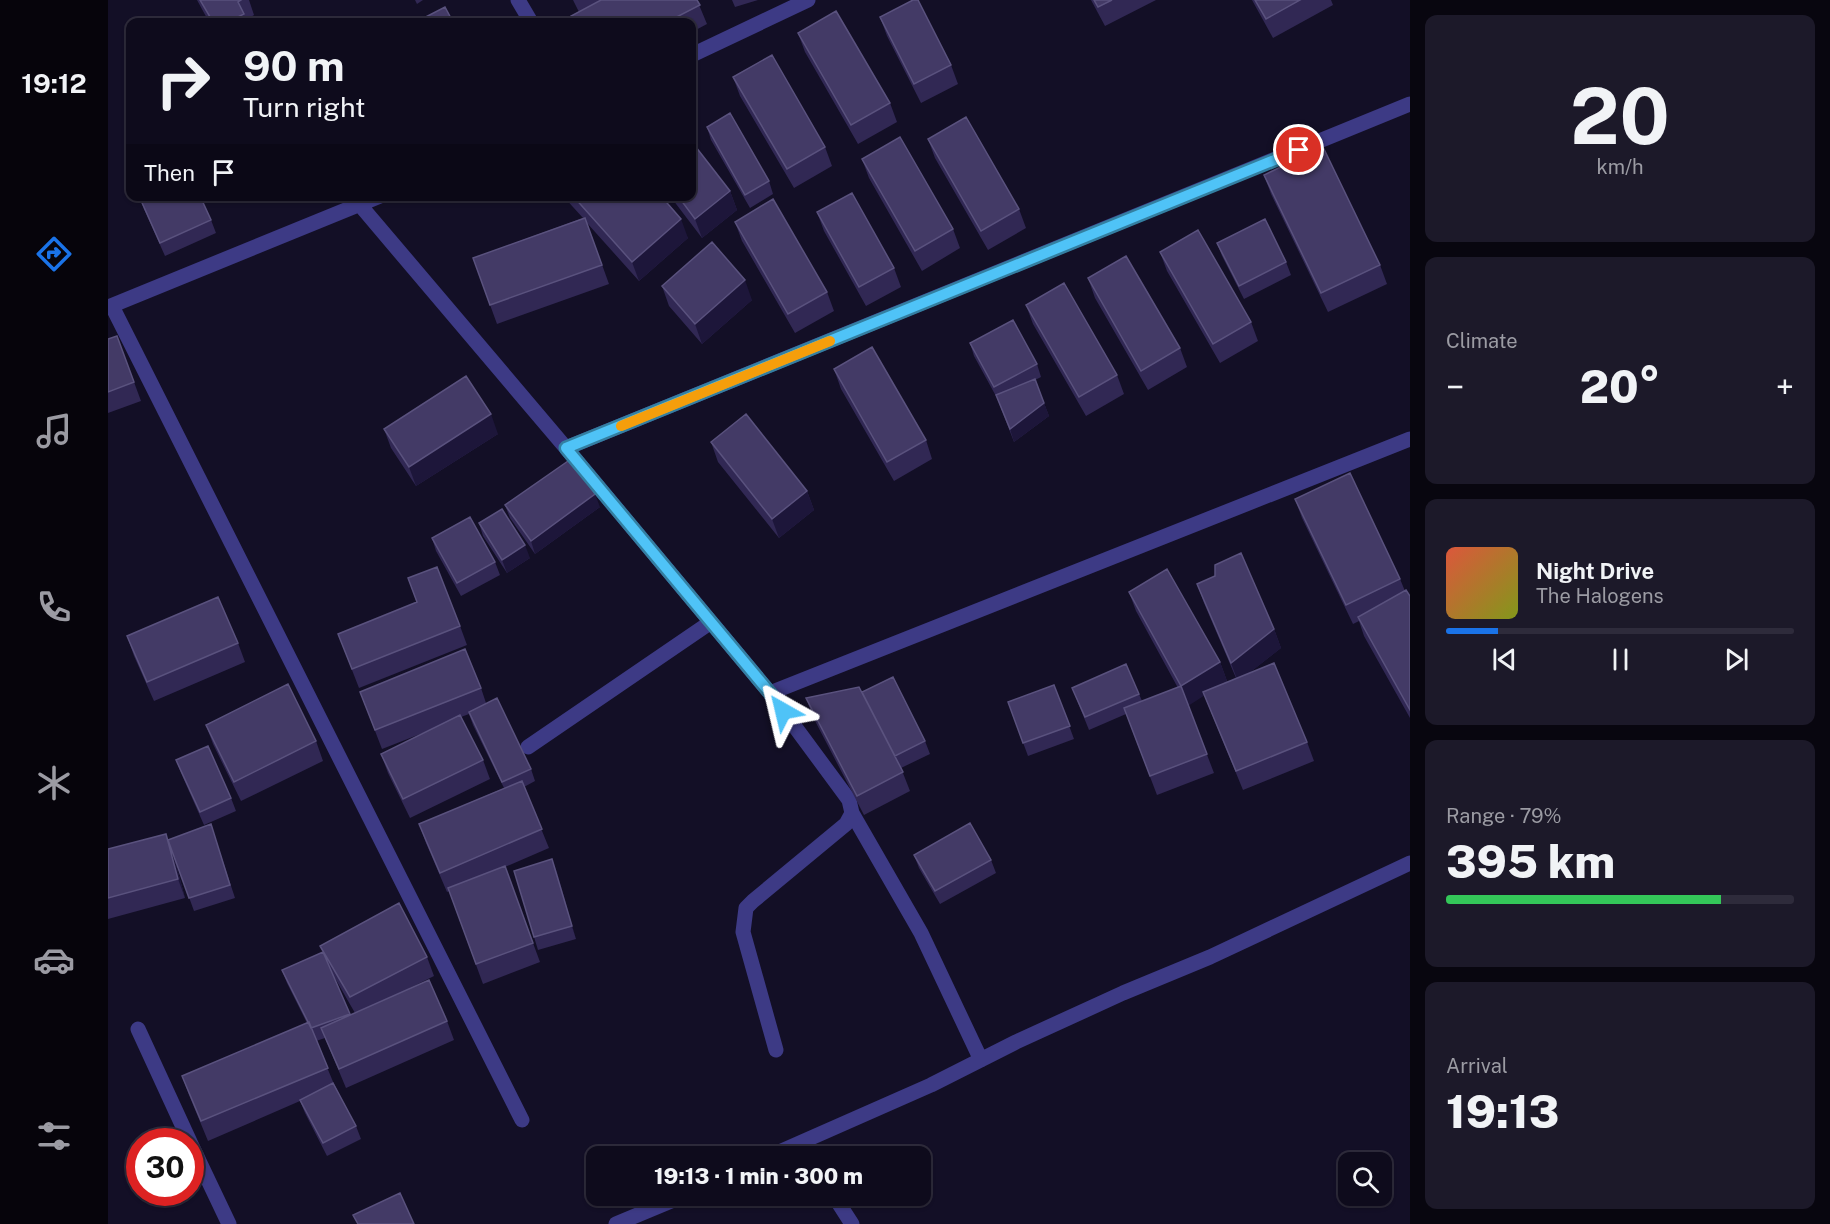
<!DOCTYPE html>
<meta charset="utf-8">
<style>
:root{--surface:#0e0b1c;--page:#1c1929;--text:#f1f3f6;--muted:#9b9ba3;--line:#2e2b3b;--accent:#1a73e8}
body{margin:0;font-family:"Public Sans",sans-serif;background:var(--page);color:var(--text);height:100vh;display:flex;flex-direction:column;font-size:22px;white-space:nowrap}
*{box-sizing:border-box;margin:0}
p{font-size:20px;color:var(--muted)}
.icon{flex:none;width:33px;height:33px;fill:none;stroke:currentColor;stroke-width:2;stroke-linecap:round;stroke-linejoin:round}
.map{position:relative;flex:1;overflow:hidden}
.drawer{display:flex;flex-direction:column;gap:15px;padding:15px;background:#08060f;width:420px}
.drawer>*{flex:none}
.banner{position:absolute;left:18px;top:18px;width:570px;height:183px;border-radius:12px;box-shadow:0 2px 4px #0004,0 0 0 2px var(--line);background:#0e0b1c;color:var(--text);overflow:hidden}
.buttons{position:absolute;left:1230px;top:1152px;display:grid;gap:12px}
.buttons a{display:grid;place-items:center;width:54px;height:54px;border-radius:12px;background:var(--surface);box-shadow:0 2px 4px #0004,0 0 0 2px var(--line);font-size:30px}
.speed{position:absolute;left:18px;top:1128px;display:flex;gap:12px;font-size:30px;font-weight:700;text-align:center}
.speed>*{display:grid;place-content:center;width:78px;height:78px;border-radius:50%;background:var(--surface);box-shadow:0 2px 4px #0004,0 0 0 2px var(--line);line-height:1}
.speed .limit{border:9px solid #d22;background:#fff;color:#111}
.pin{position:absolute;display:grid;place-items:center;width:51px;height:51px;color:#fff;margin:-26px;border:3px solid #fff;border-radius:50%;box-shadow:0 2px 6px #0007}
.me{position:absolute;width:66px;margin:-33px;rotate:323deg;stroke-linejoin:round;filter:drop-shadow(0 0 4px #0008)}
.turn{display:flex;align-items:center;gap:21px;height:126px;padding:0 18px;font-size:27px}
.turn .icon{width:78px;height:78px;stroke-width:2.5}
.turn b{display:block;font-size:42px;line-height:51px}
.then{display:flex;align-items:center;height:57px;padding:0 18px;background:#0003;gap:12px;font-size:22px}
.big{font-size:45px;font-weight:800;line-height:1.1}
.drawer .tile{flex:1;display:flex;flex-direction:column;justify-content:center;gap:9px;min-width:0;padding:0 21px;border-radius:12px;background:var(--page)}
.drawer .dial{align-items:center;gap:0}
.dial b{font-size:78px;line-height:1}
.song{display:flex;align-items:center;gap:18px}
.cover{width:72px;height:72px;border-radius:9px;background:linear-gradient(135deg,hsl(10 70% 55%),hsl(70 70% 35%))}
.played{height:6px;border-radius:3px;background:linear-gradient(90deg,var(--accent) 15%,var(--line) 15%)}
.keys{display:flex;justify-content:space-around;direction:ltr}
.heat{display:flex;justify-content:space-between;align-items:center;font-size:33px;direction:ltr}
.charge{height:9px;border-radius:4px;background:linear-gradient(90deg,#34c759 79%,var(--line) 0)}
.trip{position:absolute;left:478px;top:1146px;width:345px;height:60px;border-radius:12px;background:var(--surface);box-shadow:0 2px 4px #0004,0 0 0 2px var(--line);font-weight:800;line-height:60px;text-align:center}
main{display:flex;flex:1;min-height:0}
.tab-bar{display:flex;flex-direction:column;width:108px;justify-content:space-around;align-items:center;background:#06040b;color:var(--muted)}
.tab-bar .icon{width:42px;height:42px}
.tab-bar .current{color:var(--accent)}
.tab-bar b{font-size:27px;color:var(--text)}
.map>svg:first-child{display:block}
</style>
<main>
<nav class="tab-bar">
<b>19:12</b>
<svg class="icon current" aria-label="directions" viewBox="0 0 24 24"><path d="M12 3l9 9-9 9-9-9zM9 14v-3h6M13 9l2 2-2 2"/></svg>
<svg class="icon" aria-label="music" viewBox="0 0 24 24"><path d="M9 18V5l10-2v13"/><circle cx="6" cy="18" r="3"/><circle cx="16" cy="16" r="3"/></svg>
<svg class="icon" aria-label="phone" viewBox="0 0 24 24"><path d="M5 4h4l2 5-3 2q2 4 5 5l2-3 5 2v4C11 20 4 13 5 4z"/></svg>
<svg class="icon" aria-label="climate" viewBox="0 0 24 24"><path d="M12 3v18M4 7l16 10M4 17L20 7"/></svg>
<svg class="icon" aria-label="car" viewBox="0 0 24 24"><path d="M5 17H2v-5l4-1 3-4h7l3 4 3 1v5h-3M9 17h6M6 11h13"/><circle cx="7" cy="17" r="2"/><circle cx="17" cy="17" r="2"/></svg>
<svg class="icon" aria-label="filters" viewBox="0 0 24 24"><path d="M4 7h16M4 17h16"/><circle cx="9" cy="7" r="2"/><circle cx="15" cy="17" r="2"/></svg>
</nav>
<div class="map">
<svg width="1302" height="1224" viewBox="0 0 1302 1224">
<rect width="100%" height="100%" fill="#130f26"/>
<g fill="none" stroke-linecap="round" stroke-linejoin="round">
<path stroke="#3d3a85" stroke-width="15" d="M410 0 423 22
M584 55 700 0
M252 205 458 448 662 693 741 800 744 813 738 824 645 901 638 908 635 932 668 1050
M4 306 414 1120
M0 307 272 196
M458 448 1302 104
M662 693 1302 439
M420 747 603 622
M744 813 813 933 873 1060
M30 1029 82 1142
M82 1142 121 1224
M662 1156 823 1085 908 1042 1015 993 1102 957 1302 863
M726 1196 744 1224
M508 1224 575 1196"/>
</g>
<path fill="#312854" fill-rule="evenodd" d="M89 0H141L146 15 138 20 139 22H101Z
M307 0H315L309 4Z
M465 0H589L599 24 584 32V22H465L463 16 471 12Z
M624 0H650L627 7Z
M983 0H1048L997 26Z
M1144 0H1223L1225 5 1165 38Z
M772 17 843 65 850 84 813 103 779 36Z
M690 33 782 103 789 122 750 144 697 52Z
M625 77 717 147 724 166 686 188 632 96Z
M599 127 661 181 665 194 642 208 603 140Z
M820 139 911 209 918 228 880 250 827 158Z
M754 159 845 229 852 248 814 271 761 178Z
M1156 175 1272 265 1279 284 1220 312 1163 194Z
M622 191 629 210 594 238 562 196H584Z
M31 196 103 220 108 233 57 256 36 209Z
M455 196H553L580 238 531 281 479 223 501 284 389 324 365 258 475 218Z
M709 212 786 268 793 287 758 306 716 231Z
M627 222 719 292 726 311 687 333 634 241Z
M1109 243 1178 262 1183 275 1136 299 1114 256Z
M1052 252 1143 322 1150 341 1112 363 1059 271Z
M980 278 1072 348 1079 367 1040 390 987 298Z
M554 286 644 300 594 344 561 306Z
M918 305 1009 375 1016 394 978 416 925 324Z
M9 336 33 401 0 413V339Z
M862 343 929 364 933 377 927 380 941 416 906 442 889 398 866 356Z
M726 369 818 440 824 459 786 481 733 389Z
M276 429 390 434 308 486 283 448Z
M603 442 699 491 706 510 671 538 610 462Z
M1187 499 1292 579 1297 591 1302 596V718L1256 636 1251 621 1245 624 1194 518Z
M397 505 492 507 427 554 402 518Z
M371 523 422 558 399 573 375 536Z
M324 538 387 562 392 575 353 596 328 551Z
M300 578 352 626 359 645 251 688 230 634 309 603Z
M1089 584 1166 629 1173 648 1141 673 1199 742 1206 761 1135 790 1096 695 1080 705 1106 773 1049 795 1018 714 981 730 964 688 1031 694 1034 701 1070 688 1028 611 1021 592 1112 662 1119 681 1113 685 1128 678 1096 603Z
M19 636 130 643 137 662 46 701 26 656Z
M946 685 966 739 920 756 900 702Z
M373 688 378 703 423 769 427 781 416 787 441 848 397 867 432 962 375 984 341 891 339 892 318 843 311 824 396 788 365 725 361 714 353 717 375 760 382 779 302 818 280 773 273 754 320 731 274 749 252 692Z
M754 692 817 741 822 754 793 768 802 791 756 815 705 717 698 698Z
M98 725 208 741 215 761 133 801 105 744Z
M68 760 123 798 128 811 96 825 73 773Z
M58 834 60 840 107 837 127 898 86 911 65 853 77 898 0 919V849Z
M806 855 883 860 888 873 832 904 811 868Z
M444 859 468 939 430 950 426 937Z
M212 946 319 957 326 976 302 988 339 1021 346 1040 238 1088 217 1038 208 1041 226 1084 248 1126 253 1139 219 1156 197 1113 192 1101 100 1141 81 1095 74 1076 199 1023 179 983 174 970 215 952ZM224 973 247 1013 242 1015Z"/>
<path fill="#1d163a" d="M622 191 629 210 594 238 587 219Z
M573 219 580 238 531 281 524 262Z
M637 280 644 300 594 344 587 324Z
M936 403 941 416 906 442 902 429Z
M383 414 390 434 308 486 301 467Z
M699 491 706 510 671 538 664 519Z
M487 494 492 507 427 554 423 541Z
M417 545 422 558 399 573 394 560Z
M1166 629 1173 648 1130 682 1123 663Z
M1112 662 1119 681 1080 706 1073 686Z
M58 834 65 853 77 898 70 879Z
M444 859 449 872 468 939 464 926Z"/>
<path fill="#433a66" stroke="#5a527e" stroke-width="1.5" d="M92 0H133L130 2 136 14 120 22H105Z
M493 0H589L592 5 559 22H466L463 16Z
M805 0H810L843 65 806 84 772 17Z
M986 0H1004L990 7Z
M1147 0H1192L1158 19Z
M337 7 345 22H308Z
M728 11 782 103 743 125 690 33Z
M664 55 717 147 679 169 625 77Z
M622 113 661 181 637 195 599 127Z
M858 117 911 209 873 231 820 139Z
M792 137 845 229 807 251 754 159Z
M584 142 622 191 587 219 570 196H584Z
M1215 147 1272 265 1213 293 1156 175Z
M744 193 786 268 751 287 709 212Z
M31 196H92L103 220 52 243Z
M465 196H553L573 219 524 262Z
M665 199 719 292 680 314 627 222Z
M477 218 494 265 382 305 365 258Z
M1157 219 1178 262 1131 286 1109 243Z
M1090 230 1143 322 1105 344 1052 252Z
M604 242 637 280 587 324 554 286Z
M1018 256 1072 348 1033 371 980 278Z
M956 283 1009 375 971 397 918 305Z
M905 320 929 364 886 387 862 343Z
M9 336 26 382 0 392V339Z
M764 347 818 440 779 462 726 369Z
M358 376 383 414 301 467 276 429Z
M927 379 936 403 902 429 888 395Z
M638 414 699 491 664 519 603 442Z
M463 459 487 494 423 541 397 505Z
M1242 473 1292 579 1238 605 1187 499Z
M394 509 417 545 394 560 371 523Z
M362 517 387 562 349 583 324 538Z
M1133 553 1166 629 1123 663 1089 584 1107 576V565Z
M329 567 352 626 244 669 230 634 309 602 300 578Z
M1059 569 1112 662 1073 686 1021 592Z
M1298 590 1302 596V710L1250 617Z
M110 597 130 643 39 682 19 636Z
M357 649 373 688 267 730 252 692Z
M1166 663 1199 742 1128 771 1095 692Z
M1018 664 1031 694 977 717 964 688Z
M785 677 817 741 787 756 754 692Z
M180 684 208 741 126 782 98 725Z
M946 685 962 726 915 743 900 702Z
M1073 686 1099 754 1042 776 1016 708Z
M751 687 795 772 749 796 698 698Z
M389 698 423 769 394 782 361 712Z
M352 715 375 760 295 799 273 754Z
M100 746 123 798 92 812 68 760Z
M414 781 434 829 332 873 311 824Z
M862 823 883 860 827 891 806 855Z
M103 824 122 885 81 898 60 840Z
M58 834 70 879 0 898V849Z
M444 859 464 926 426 937 406 871Z
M397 866 425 943 368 964 340 888Z
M291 903 319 957 242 997 212 946Z
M215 952 242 1014 203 1028 174 970Z
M321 980 339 1021 231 1069 213 1028Z
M201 1022 220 1068 93 1121 74 1076Z
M225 1083 248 1126 215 1143 192 1100Z
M292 1193 306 1224H250L245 1215Z"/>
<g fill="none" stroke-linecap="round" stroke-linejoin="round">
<g stroke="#337fa1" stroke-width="15">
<path id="route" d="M675 711 662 693 458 448 1191 150"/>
</g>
<use href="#route" stroke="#4fc3f7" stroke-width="10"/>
<path stroke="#f59e0b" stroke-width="10" d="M513 426 722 341"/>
</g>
</svg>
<div class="buttons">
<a><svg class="icon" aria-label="search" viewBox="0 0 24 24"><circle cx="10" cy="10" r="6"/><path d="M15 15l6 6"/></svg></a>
</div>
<div class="speed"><div class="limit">30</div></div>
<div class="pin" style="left:1191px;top:150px;background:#d93025"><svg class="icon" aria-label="arrive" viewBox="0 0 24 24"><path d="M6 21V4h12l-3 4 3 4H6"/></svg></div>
<svg class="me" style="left:675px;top:711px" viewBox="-20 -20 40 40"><path d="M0-17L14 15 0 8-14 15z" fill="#4fc3f7" stroke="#fff" stroke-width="4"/></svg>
<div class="trip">19:13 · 1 min · 300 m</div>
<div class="banner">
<div class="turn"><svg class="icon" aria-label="right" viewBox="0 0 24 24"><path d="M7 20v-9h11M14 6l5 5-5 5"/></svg><div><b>90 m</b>Turn right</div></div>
<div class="then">Then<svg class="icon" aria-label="arrive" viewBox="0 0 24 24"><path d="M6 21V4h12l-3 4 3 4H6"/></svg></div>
</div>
</div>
<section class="drawer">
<div class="tile dial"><b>20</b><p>km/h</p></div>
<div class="tile"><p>Climate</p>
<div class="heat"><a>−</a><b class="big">20°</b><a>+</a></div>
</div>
<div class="tile">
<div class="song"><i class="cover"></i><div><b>Night Drive</b><p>The Halogens</p></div></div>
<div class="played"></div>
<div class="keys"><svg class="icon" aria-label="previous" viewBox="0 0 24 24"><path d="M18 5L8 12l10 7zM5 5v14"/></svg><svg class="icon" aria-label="pause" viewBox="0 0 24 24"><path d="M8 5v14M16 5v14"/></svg><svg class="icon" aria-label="next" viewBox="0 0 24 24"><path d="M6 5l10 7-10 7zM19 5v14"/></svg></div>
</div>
<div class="tile"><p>Range · 79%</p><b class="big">395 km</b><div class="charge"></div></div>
<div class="tile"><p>Arrival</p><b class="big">19:13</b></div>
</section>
</main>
